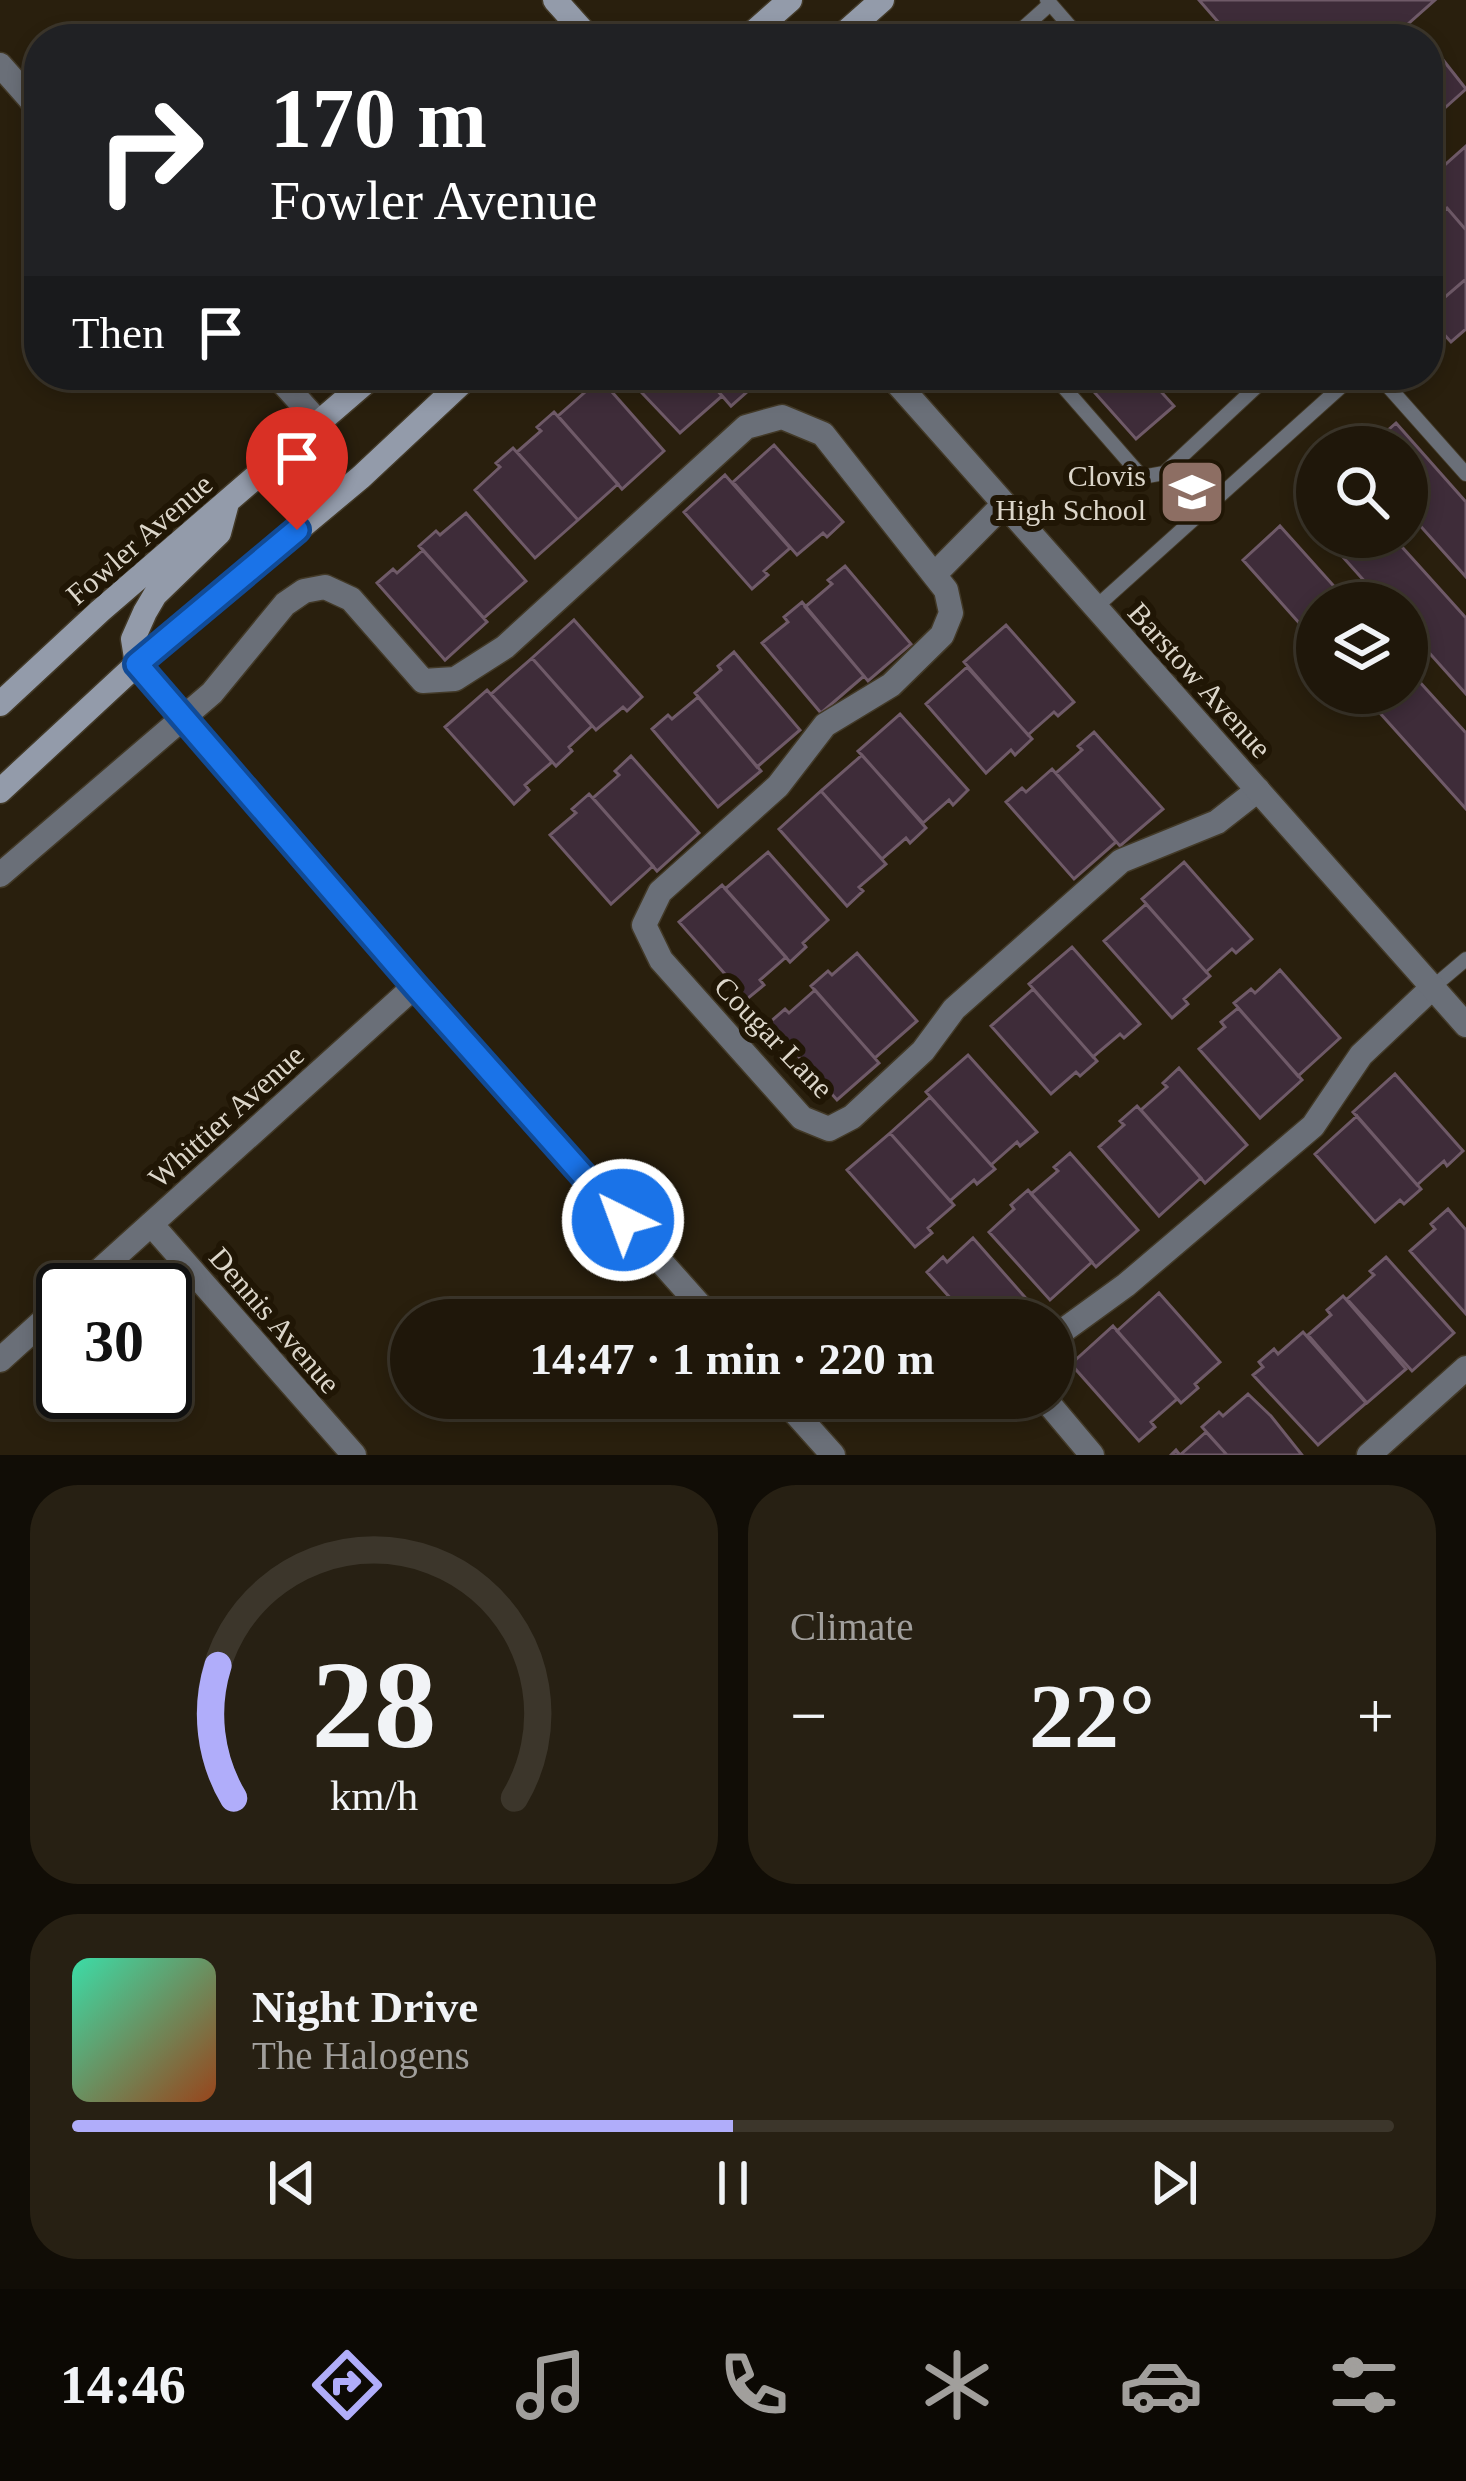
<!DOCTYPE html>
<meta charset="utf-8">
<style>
:root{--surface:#1f170a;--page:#272013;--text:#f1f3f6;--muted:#a19f9c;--line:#3c362b;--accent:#b0adfa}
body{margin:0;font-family:"Times New Roman",serif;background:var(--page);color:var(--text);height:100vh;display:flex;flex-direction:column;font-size:45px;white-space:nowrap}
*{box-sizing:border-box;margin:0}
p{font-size:39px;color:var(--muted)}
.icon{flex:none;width:66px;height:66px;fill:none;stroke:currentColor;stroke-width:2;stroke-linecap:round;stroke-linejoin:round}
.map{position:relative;height:1455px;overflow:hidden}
.panel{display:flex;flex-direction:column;gap:30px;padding:30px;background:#110d06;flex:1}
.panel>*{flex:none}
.hud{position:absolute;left:24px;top:24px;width:1419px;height:366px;border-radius:48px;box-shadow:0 6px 18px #0003,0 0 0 3px var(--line);background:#202124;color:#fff;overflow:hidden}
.controls{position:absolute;left:1296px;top:426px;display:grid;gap:24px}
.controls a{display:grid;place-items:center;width:132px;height:132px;border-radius:50%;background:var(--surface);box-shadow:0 6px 18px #0003,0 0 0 3px var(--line);font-size:60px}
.speed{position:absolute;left:36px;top:1263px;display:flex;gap:24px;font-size:60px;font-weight:700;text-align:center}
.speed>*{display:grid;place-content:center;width:156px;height:156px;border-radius:50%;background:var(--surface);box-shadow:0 6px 18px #0003,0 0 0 3px var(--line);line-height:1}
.speed .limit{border:6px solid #111;border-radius:18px;background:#fff;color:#111}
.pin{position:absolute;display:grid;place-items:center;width:102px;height:102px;color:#fff;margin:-123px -51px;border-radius:50% 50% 50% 0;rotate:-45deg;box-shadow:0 0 12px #0007}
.pin .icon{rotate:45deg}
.me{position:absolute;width:132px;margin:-66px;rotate:318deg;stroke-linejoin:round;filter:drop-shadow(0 0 9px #0008)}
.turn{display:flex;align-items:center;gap:42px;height:252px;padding:0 48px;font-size:54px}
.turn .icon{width:156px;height:156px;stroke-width:2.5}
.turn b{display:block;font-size:84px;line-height:102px}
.then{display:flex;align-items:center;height:114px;padding:0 48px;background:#0003;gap:24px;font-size:45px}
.big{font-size:90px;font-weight:600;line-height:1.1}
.panel .tile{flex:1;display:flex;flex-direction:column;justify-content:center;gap:18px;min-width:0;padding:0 42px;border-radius:48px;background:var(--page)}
.panel .dial{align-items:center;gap:0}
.dial svg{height:312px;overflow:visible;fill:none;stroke:var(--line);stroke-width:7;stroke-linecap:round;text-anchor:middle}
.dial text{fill:var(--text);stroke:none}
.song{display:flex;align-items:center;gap:36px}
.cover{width:144px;height:144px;border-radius:18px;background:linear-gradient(135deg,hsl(160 70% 55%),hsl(20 70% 35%))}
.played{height:12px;border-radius:6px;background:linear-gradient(90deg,var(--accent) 50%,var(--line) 50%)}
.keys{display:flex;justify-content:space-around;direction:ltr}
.heat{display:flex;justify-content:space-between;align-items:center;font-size:66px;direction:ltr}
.panel .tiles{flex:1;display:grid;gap:30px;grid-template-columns:1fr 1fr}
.tile:last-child{grid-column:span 2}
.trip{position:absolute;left:390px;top:1299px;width:684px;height:120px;border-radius:60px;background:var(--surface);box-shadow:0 6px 18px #0003,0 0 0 3px var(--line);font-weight:600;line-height:120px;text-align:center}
.tab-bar{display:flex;height:192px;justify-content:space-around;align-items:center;background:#0c0904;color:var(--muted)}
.tab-bar .icon{width:84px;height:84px}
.tab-bar .selected{color:var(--accent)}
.tab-bar b{font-size:54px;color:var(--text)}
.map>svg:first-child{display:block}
</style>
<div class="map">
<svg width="1466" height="1455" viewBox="0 0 1466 1455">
<rect width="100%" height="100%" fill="#291f0d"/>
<path fill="#3e2c39" stroke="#6f5a68" stroke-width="3" d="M1199 0H1435L1391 39H1233Z
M1440 56 1466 89 1428 123V68Z
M1466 146V329L1451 342 1430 319 1428 321V180Z
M1447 208 1466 230V279L1444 298 1428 280V224Z
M597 375 664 451 622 489 558 416 584 393 580 389Z
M625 375H704L722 396 680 433Z
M704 375H766L731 406Z
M1079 375H1146L1174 406 1136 439Z
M554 412 618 484 578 520 517 452 541 431 537 427Z
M1396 423 1466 502V577L1407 511V447H1369Z
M774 445 843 522 827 537 823 533 797 555 733 482Z
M513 448 578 520 535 558 475 490 500 467 496 463Z
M725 475 790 548 764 571 768 575 752 589 684 512Z
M1317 492V528L1299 508Z
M466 513 526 581 484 618 419 546 436 531 440 535Z
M1280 526 1349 603H1317V643L1243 560Z
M1325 537H1393L1466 618V694L1407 628V603H1384Z
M423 550 487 622 445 660 377 583 393 569 397 573Z
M845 566 911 644 868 681 805 607 832 584 828 580Z
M802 602 864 676 821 713 762 643 788 622 784 617Z
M574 620 642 697 627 711 623 707 596 730 532 658Z
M1006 625 1074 702 1058 716 1054 712 1028 735 964 662Z
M734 652 800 730 757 767 695 693 721 670 718 666Z
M532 658 592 726 569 747 572 751 556 766 491 694Z
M967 667 1032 739 1015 755 1011 750 986 773 926 704Z
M1407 668 1466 733V809L1362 693H1407Z
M487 690 552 762 525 785 529 790 514 804 445 727Z
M698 697 761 771 718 807 652 729 668 715 672 719Z
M900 714 968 790 953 805 949 800 923 823 858 751Z
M1094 732 1163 809 1120 846 1056 773 1082 750 1078 746Z
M862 755 926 828 910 843 906 838 882 859 821 791Z
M631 756 699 833 657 871 593 798 619 775 615 771Z
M1052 769 1116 842 1074 879 1006 802 1022 788 1026 792Z
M821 791 886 864 859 887 863 891 847 906 779 829Z
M589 794 653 866 611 904 550 835 576 813 572 809Z
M768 852 828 920 803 943 806 947 790 962 725 889Z
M1184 862 1252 939 1236 953 1232 949 1206 972 1142 899Z
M722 885 786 957 760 980 764 985 747 999 679 922Z
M1146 904 1210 976 1184 999 1188 1004 1172 1018 1104 941Z
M1072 947 1140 1024 1124 1038 1120 1034 1093 1057 1029 984Z
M857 953 917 1021 875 1058 811 986 828 971 832 975Z
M1280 970 1340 1038 1298 1076 1234 1003 1251 989 1255 993Z
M1033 989 1097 1061 1080 1076 1076 1072 1051 1094 991 1026Z
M815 990 879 1063 837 1100 769 1023 785 1009 789 1013Z
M1238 1008 1302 1080 1260 1118 1199 1049 1225 1027 1221 1022Z
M968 1055 1037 1132 1020 1146 1017 1142 991 1165 926 1092Z
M1179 1068 1247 1145 1205 1183 1141 1110 1167 1087 1163 1083Z
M1395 1074 1463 1151 1447 1166 1444 1161 1417 1185 1353 1112Z
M930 1097 995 1169 977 1184 974 1180 950 1201 890 1133Z
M1137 1106 1201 1178 1159 1216 1099 1147 1124 1125 1120 1121Z
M1357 1116 1421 1189 1404 1204 1400 1200 1375 1222 1315 1154Z
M890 1133 954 1205 928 1228 932 1233 915 1247 847 1170Z
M1070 1153 1138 1230 1096 1267 1031 1194 1058 1171 1054 1167Z
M1028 1190 1092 1262 1050 1300 989 1232 1014 1209 1011 1205Z
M1448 1209 1466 1230V1314L1410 1251 1435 1229 1431 1224Z
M973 1238 1037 1311 1027 1320H970L927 1272 943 1257 947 1262Z
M1386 1257 1454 1333 1412 1371 1347 1299 1374 1275 1370 1271Z
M1159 1293 1220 1362 1195 1384 1198 1388 1181 1403 1117 1331Z
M1343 1296 1406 1369 1367 1403 1308 1335 1331 1315 1327 1310Z
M1113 1326 1177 1399 1151 1422 1155 1427 1139 1441 1071 1364Z
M1303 1332 1366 1403 1318 1445 1253 1375 1263 1367 1259 1362 1274 1349 1278 1354Z
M1248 1394 1271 1416 1302 1455H1227L1202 1427 1219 1412 1223 1416Z
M1206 1432 1227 1455H1171L1176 1450 1180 1455Z"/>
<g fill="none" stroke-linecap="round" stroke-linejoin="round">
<g stroke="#423927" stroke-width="16">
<path id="service" d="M1047 0 1081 39
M1011 39 1050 4
M1053 375 1142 477 1164 473 1269 375
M1378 375 1466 474
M1096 607 1354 375
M1433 987 1466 959"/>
</g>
<g stroke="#423927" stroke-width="27">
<path id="minor" d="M0 65 39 109
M276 375 320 424
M935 574 1004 504
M137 664 415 986 713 1320
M0 875 212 693 285 604 304 591 325 587 351 599 423 681 455 679 505 647 746 427 782 417 823 434 946 590 951 613 942 635 891 685 825 725 778 786 660 892 644 925 661 960 802 1118 829 1129 852 1117 923 1051 954 1009 1121 861 1217 822 1258 790
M151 1224 354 1455
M78 1290 415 986
M1053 1338 1126 1285 1313 1126 1361 1055 1433 987
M0 1360 63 1303
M782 1398 833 1455
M1044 1398 1092 1455
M1369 1455 1466 1368"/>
</g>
<g stroke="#423927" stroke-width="27">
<path id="tertiary" d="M890 375 1466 1025"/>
</g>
<g stroke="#423927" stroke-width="27">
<path id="secondary" d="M555 0 590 39
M746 39 790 0
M838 39 882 0
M137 664 133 639 145 612 155 595 219 533 227 503
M0 704 100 611 374 375
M0 791 137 664 361 477 470 375"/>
</g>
<use href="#service" stroke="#6a6f78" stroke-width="14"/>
<use href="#minor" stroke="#6a6f78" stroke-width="24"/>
<use href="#tertiary" stroke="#6a6f78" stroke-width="24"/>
<use href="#secondary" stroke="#939baa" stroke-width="24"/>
</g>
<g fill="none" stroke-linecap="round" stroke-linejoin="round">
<g stroke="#114b97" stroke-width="30">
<path id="route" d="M297 530 137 664 415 986 623 1220"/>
</g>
<use href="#route" stroke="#1a73e8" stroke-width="21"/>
</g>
<defs>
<g id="school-square" transform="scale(3.45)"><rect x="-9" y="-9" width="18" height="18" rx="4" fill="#8d6e63" stroke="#201605"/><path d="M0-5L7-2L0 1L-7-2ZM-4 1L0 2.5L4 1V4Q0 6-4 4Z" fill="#fff"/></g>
</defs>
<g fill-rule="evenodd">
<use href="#school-square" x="1192" y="492"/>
</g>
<g text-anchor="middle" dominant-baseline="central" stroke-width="12" stroke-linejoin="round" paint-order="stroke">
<g font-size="30" fill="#dcd6ca" stroke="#201605" text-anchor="end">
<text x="1146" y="475">Clovis<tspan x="1146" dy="34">High School</tspan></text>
</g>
<g font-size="30" fill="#dcd6ca" stroke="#201605">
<text transform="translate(139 539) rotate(-41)">Fowler Avenue</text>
<text transform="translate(1200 680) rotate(48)">Barstow Avenue</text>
<text transform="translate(774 1037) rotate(46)">Cougar Lane</text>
<text transform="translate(226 1116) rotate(-42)">Whittier Avenue</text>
<text transform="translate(275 1320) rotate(49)">Dennis Avenue</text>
</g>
</g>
</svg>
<div class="controls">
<a><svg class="icon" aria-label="search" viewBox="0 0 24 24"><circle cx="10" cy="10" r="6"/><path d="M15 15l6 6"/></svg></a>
<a><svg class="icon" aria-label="layers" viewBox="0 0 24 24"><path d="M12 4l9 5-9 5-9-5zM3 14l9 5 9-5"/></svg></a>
</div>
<div class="speed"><div class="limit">30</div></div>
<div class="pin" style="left:297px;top:530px;background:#d93025"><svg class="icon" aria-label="arrive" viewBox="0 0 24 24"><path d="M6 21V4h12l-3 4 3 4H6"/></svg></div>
<svg class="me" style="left:623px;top:1220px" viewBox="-20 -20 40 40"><circle r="17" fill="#1a73e8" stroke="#fff" stroke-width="3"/><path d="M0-11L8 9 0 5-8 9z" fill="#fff"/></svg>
<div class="trip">14:47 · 1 min · 220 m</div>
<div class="hud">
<div class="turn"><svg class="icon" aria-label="right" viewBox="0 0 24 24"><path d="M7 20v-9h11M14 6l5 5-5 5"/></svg><div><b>170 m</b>Fowler Avenue</div></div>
<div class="then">Then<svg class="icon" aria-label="arrive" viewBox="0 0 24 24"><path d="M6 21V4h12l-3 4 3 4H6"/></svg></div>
</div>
</div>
<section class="panel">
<div class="tiles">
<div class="tile dial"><svg viewBox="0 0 100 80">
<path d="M14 69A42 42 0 1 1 86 69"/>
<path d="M14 69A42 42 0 0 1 10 35" stroke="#b0adfa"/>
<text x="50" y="56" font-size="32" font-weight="700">28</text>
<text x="50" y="72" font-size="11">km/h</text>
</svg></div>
<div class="tile"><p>Climate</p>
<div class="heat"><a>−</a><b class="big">22°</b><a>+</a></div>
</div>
<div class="tile">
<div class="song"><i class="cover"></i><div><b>Night Drive</b><p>The Halogens</p></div></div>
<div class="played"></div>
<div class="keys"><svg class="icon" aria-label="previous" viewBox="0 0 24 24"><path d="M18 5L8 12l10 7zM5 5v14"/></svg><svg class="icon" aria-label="pause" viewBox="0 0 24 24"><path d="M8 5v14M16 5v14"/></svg><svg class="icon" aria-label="next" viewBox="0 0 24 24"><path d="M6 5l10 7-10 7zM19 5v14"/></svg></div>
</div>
</div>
</section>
<nav class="tab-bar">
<b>14:46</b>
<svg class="icon selected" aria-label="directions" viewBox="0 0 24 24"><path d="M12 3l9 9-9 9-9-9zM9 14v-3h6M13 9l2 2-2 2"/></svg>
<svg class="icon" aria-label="music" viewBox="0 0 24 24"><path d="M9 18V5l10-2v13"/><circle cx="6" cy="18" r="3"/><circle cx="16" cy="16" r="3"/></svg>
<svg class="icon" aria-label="phone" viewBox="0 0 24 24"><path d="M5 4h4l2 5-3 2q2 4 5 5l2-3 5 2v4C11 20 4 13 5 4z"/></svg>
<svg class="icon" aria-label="climate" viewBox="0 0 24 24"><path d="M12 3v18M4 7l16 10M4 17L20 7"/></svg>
<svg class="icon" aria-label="car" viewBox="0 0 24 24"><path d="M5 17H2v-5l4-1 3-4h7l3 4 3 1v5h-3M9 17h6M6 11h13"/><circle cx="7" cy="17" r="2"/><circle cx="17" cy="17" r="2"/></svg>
<svg class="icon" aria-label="filters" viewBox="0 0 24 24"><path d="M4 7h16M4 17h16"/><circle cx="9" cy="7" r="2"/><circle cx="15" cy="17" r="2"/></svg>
</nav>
